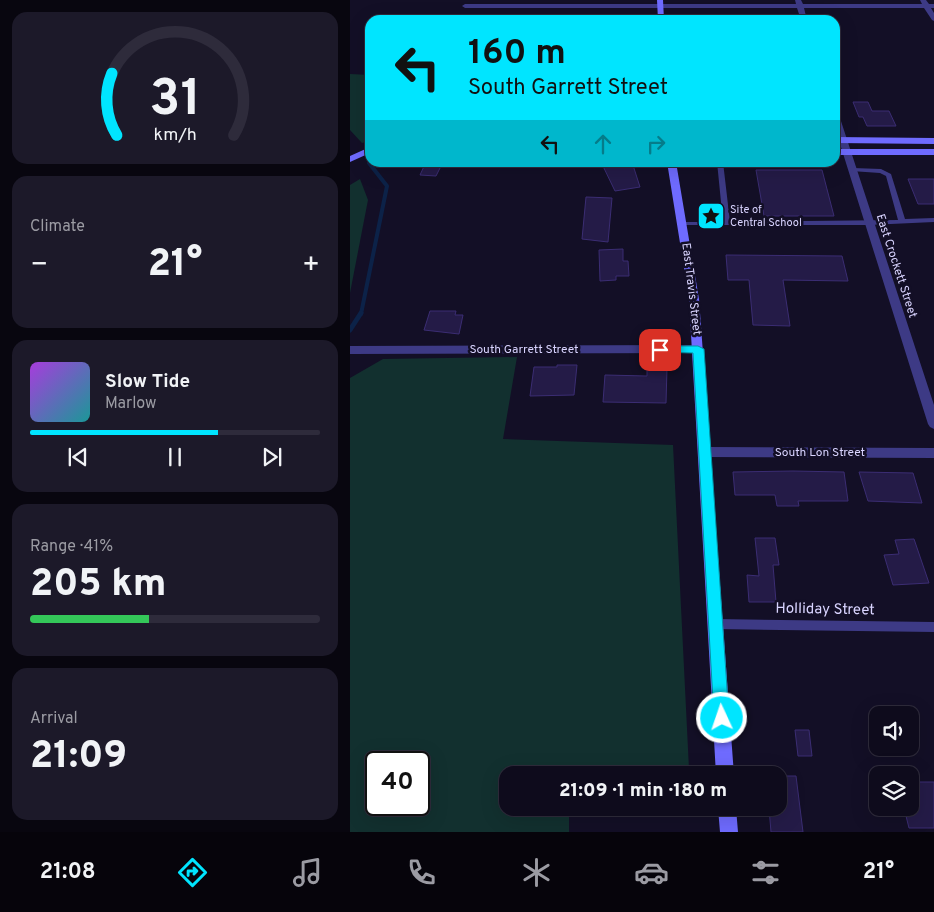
<!DOCTYPE html>
<meta charset="utf-8">
<style>
:root{--surface:#0e0b1c;--page:#1c1929;--text:#f1f3f6;--muted:#9b9ba3;--line:#2e2b3b;--accent:#00e5ff}
body{margin:0;font-family:Overpass,sans-serif;background:var(--page);color:var(--text);height:100vh;display:flex;flex-direction:column;font-size:19px;white-space:nowrap}
*{box-sizing:border-box;margin:0}
p{font-size:16px;color:var(--muted)}
.icon{flex:none;width:28px;height:28px;fill:none;stroke:currentColor;stroke-width:2;stroke-linecap:round;stroke-linejoin:round}
.map{position:relative;flex:1;overflow:hidden}
.details{display:flex;flex-direction:column;gap:12px;padding:12px;background:#08060f;width:350px}
.details>*{flex:none}
.hud{position:absolute;left:15px;top:15px;width:475px;height:152px;border-radius:15px;box-shadow:0 5px 20px #0002,0 0 0 1px var(--line);background:#00e5ff;color:#111;overflow:hidden}
.tools{position:absolute;left:519px;top:706px;display:grid;gap:10px}
.tools a{display:grid;place-items:center;width:50px;height:50px;border-radius:10px;background:var(--surface);box-shadow:0 5px 20px #0002,0 0 0 1px var(--line);font-size:25px}
.speed{position:absolute;left:15px;top:751px;display:flex;gap:10px;font-size:25px;font-weight:700;text-align:center}
.speed>*{display:grid;place-content:center;width:65px;height:65px;border-radius:50%;background:var(--surface);box-shadow:0 5px 20px #0002,0 0 0 1px var(--line);line-height:1}
.speed .limit{border:2px solid #111;border-radius:8px;background:#fff;color:#111}
.pin{position:absolute;display:grid;place-items:center;width:42px;height:42px;color:#fff;margin:-21px;border-radius:10px;box-shadow:0 2px 8px #0006}
.me{position:absolute;width:55px;margin:-28px;rotate:357deg;stroke-linejoin:round;filter:drop-shadow(0 0 4px #0008)}
.turn{display:flex;align-items:center;gap:18px;height:105px;padding:0 20px;font-size:22px}
.turn .icon{width:65px;height:65px;stroke-width:2.5}
.turn b{display:block;font-size:35px;line-height:42px}
.lanes{display:flex;align-items:center;height:48px;padding:0 20px;background:#0003;justify-content:center;gap:25px;direction:ltr}
.lanes .off{opacity:.35}
.big{font-size:38px;font-weight:800;line-height:1.1}
.details .tile{flex:1;display:flex;flex-direction:column;justify-content:center;gap:8px;min-width:0;padding:0 18px;border-radius:15px;background:var(--page)}
.details .dial{align-items:center;gap:0}
.dial svg{height:130px;overflow:visible;fill:none;stroke:var(--line);stroke-width:7;stroke-linecap:round;text-anchor:middle}
.dial text{fill:var(--text);stroke:none}
.song{display:flex;align-items:center;gap:15px}
.cover{width:60px;height:60px;border-radius:8px;background:linear-gradient(135deg,hsl(280 70% 55%),hsl(180 70% 35%))}
.played{height:5px;border-radius:2px;background:linear-gradient(90deg,var(--accent) 65%,var(--line) 65%)}
.keys{display:flex;justify-content:space-around;direction:ltr}
.heat{display:flex;justify-content:space-between;align-items:center;font-size:28px;direction:ltr}
.charge{height:8px;border-radius:4px;background:linear-gradient(90deg,#34c759 41%,var(--line) 0)}
.trip{position:absolute;left:149px;top:766px;width:288px;height:50px;border-radius:15px;background:var(--surface);box-shadow:0 5px 20px #0002,0 0 0 1px var(--line);font-weight:800;line-height:50px;text-align:center}
.tabs{display:flex;height:80px;justify-content:space-around;align-items:center;background:#06040b;color:var(--muted)}
.tabs .icon{width:35px;height:35px}
.tabs .current{color:var(--accent)}
.tabs b{font-size:22px;color:var(--text)}
main{display:flex;flex:1;min-height:0}
.map>svg:first-child{display:block}
</style>
<main>
<section class="details">
<div class="tile dial"><svg viewBox="0 0 100 80">
<path d="M14 69A42 42 0 1 1 86 69"/>
<path d="M14 69A42 42 0 0 1 11 31" stroke="#00e5ff"/>
<text x="50" y="56" font-size="32" font-weight="700">31</text>
<text x="50" y="72" font-size="11">km/h</text>
</svg></div>
<div class="tile"><p>Climate</p>
<div class="heat"><a>−</a><b class="big">21°</b><a>+</a></div>
</div>
<div class="tile">
<div class="song"><i class="cover"></i><div><b>Slow Tide</b><p>Marlow</p></div></div>
<div class="played"></div>
<div class="keys"><svg class="icon" aria-label="previous" viewBox="0 0 24 24"><path d="M18 5L8 12l10 7zM5 5v14"/></svg><svg class="icon" aria-label="pause" viewBox="0 0 24 24"><path d="M8 5v14M16 5v14"/></svg><svg class="icon" aria-label="next" viewBox="0 0 24 24"><path d="M6 5l10 7-10 7zM19 5v14"/></svg></div>
</div>
<div class="tile"><p>Range · 41%</p><b class="big">205 km</b><div class="charge"></div></div>
<div class="tile"><p>Arrival</p><b class="big">21:09</b></div>
</section>
<div class="map">
<svg width="584" height="832" viewBox="0 0 584 832">
<rect width="100%" height="100%" fill="#130f26"/>
<path fill="#12302f" fill-rule="evenodd" d="M0 74 20 75V141L12 143 0 130Z
M10 179 18 200 0 293V185Z
M167 357 153 439 323 445 339 769 220 773V775H158V808H219V832H0V378L33 359ZM69 762V805H26V762Z"/>
<g fill="none" stroke-linecap="round" stroke-linejoin="round">
<path stroke="#0c2248" stroke-width="4" d="M11 314 37 186 19 163"/>
<path stroke="#0c2248" stroke-width="5" d="M0 330 11 313"/>
</g>
<path fill="#241b47" stroke="#3b2d73" d="M503 102H518L522 111H539L546 126H517L513 117H509Z
M76 162H93L86 176 70 175Z
M251 162H282L290 187 265 191Z
M406 170H472L484 216H414Z
M558 179H584V204H568Z
M236 197 262 198 258 242 232 239Z
M273 249V261H278L279 276H266V280L250 281 249 250Z
M376 255 492 256 498 281 433 280 440 326 403 325 399 280H378Z
M80 311H106L105 315H113L109 334 74 330Z
M207 365H227L224 395 180 396 184 367H207Z
M297 368H317L316 403 253 402 255 375 297 376Z
M443 471 494 472 498 501H448L449 506H427L425 495H385L383 472Z
M509 472 563 473 572 503 518 501Z
M405 538H425L429 565H423L426 602H399L397 575 409 576Z
M564 539 579 583 543 585 534 555 549 554 545 540Z
M445 730H459L462 756H448Z
M428 776H446L453 832H421L419 808H428Z
M560 782H584V828H559L554 808H560Z"/>
<g fill="none" stroke-linecap="round" stroke-linejoin="round">
<path fill="#3d3a85" fill-rule="evenodd" d="M367 162H373L380 222 548 220 536 176 530 173 501 171 500 170 503 168 531 169 541 174 555 219 584 218V222L519 225H330V223L332 222H373Z
M366 619 584 622V632L366 629 362 628 361 624 362 620Z"/>
<path fill="#3d3a85" fill-rule="evenodd" d="M445 0H451L453 4H572L570 0H576L579 4H584V8H581L584 13V21L582 20 574 8H454L457 20H451L447 8H115L112 6 115 4H446Z
M485 113 489 115 584 405V429L580 427 578 424 485 128Z
M348 345 354 349 348 353 0 354V346Z
M356 447 584 448V458L356 457 351 456 349 452 351 448Z"/>
<path fill="#6f6bff" fill-rule="evenodd" d="M307 0H313L314 20H308Z
M485 137 584 138V144L485 143Z
M20 147V153L0 162V156Z
M485 149H584V155H485Z
M317 162H326L349 299 384 775H366L339 299Z
M368 808H386L388 832H370Z"/>
</g>
<path fill="#00e5ff" stroke="#0095a6" d="M310 346H348L354 349 379 718 377 724 372 726 366 724 364 718 343 353 306 352 304 350Z"/>
<defs>
<g id="sight-square" transform="scale(1.4375)"><rect x="-9" y="-9" width="18" height="18" rx="4" fill="#00e5ff" stroke="#130f26"/><path d="M0-6L1.8-2.2L6-1.7L2.9 1.2L3.7 5.4L0 3.3L-3.7 5.4L-2.9 1.2L-6-1.7L-1.8-2.2Z" fill="#111"/></g>
</defs>
<g fill-rule="evenodd">
<use href="#sight-square" x="361" y="216"/>
</g>
<g text-anchor="middle" dominant-baseline="central" stroke-width="5" stroke-linejoin="round" paint-order="stroke">
<g font-size="11" fill="#d9d4ff" stroke="#130f26" text-anchor="start">
<text x="380" y="210">Site of<tspan x="380" dy="13">Central School</tspan></text>
</g>
<g font-size="12" fill="#d9d4ff" stroke="#130f26">
<text transform="translate(546 266) rotate(72)">East Crockett Street</text>
<text transform="translate(341 289) rotate(83)">East Travis Street</text>
<text x="174" y="350">South Garrett Street</text>
<text x="470" y="453">South Lon Street</text>
</g>
<g font-size="15" fill="#d9d4ff" stroke="#130f26">
<text transform="translate(475 610) rotate(1)">Holliday Street</text>
</g>
</g>
</svg>
<div class="tools">
<a><svg class="icon" aria-label="sound" viewBox="0 0 24 24"><path d="M4 9h4l5-4v14l-5-4H4zM17 9q2 3 0 6"/></svg></a>
<a><svg class="icon" aria-label="layers" viewBox="0 0 24 24"><path d="M12 4l9 5-9 5-9-5zM3 14l9 5 9-5"/></svg></a>
</div>
<div class="speed"><div class="limit">40</div></div>
<div class="pin" style="left:310px;top:350px;background:#d93025"><svg class="icon" aria-label="arrive" viewBox="0 0 24 24"><path d="M6 21V4h12l-3 4 3 4H6"/></svg></div>
<svg class="me" style="left:372px;top:718px" viewBox="-20 -20 40 40"><circle r="17" fill="#00e5ff" stroke="#fff" stroke-width="3"/><path d="M0-11L8 9 0 5-8 9z" fill="#fff"/></svg>
<div class="trip">21:09 · 1 min · 180 m</div>
<div class="hud">
<div class="turn"><svg class="icon" aria-label="left" viewBox="0 0 24 24"><path d="M17 20v-9H6M10 6l-5 5 5 5"/></svg><div><b>160 m</b>South Garrett Street</div></div>
<div class="lanes"><svg class="icon" aria-label="left" viewBox="0 0 24 24"><path d="M17 20v-9H6M10 6l-5 5 5 5"/></svg><svg class="icon off" aria-label="ahead" viewBox="0 0 24 24"><path d="M12 20V5M6 11l6-6 6 6"/></svg><svg class="icon off" aria-label="right" viewBox="0 0 24 24"><path d="M7 20v-9h11M14 6l5 5-5 5"/></svg></div>
</div>
</div>
</main>
<nav class="tabs">
<b>21:08</b>
<svg class="icon current" aria-label="directions" viewBox="0 0 24 24"><path d="M12 3l9 9-9 9-9-9zM9 14v-3h6M13 9l2 2-2 2"/></svg>
<svg class="icon" aria-label="music" viewBox="0 0 24 24"><path d="M9 18V5l10-2v13"/><circle cx="6" cy="18" r="3"/><circle cx="16" cy="16" r="3"/></svg>
<svg class="icon" aria-label="phone" viewBox="0 0 24 24"><path d="M5 4h4l2 5-3 2q2 4 5 5l2-3 5 2v4C11 20 4 13 5 4z"/></svg>
<svg class="icon" aria-label="climate" viewBox="0 0 24 24"><path d="M12 3v18M4 7l16 10M4 17L20 7"/></svg>
<svg class="icon" aria-label="car" viewBox="0 0 24 24"><path d="M5 17H2v-5l4-1 3-4h7l3 4 3 1v5h-3M9 17h6M6 11h13"/><circle cx="7" cy="17" r="2"/><circle cx="17" cy="17" r="2"/></svg>
<svg class="icon" aria-label="filters" viewBox="0 0 24 24"><path d="M4 7h16M4 17h16"/><circle cx="9" cy="7" r="2"/><circle cx="15" cy="17" r="2"/></svg>
<b>21°</b>
</nav>
